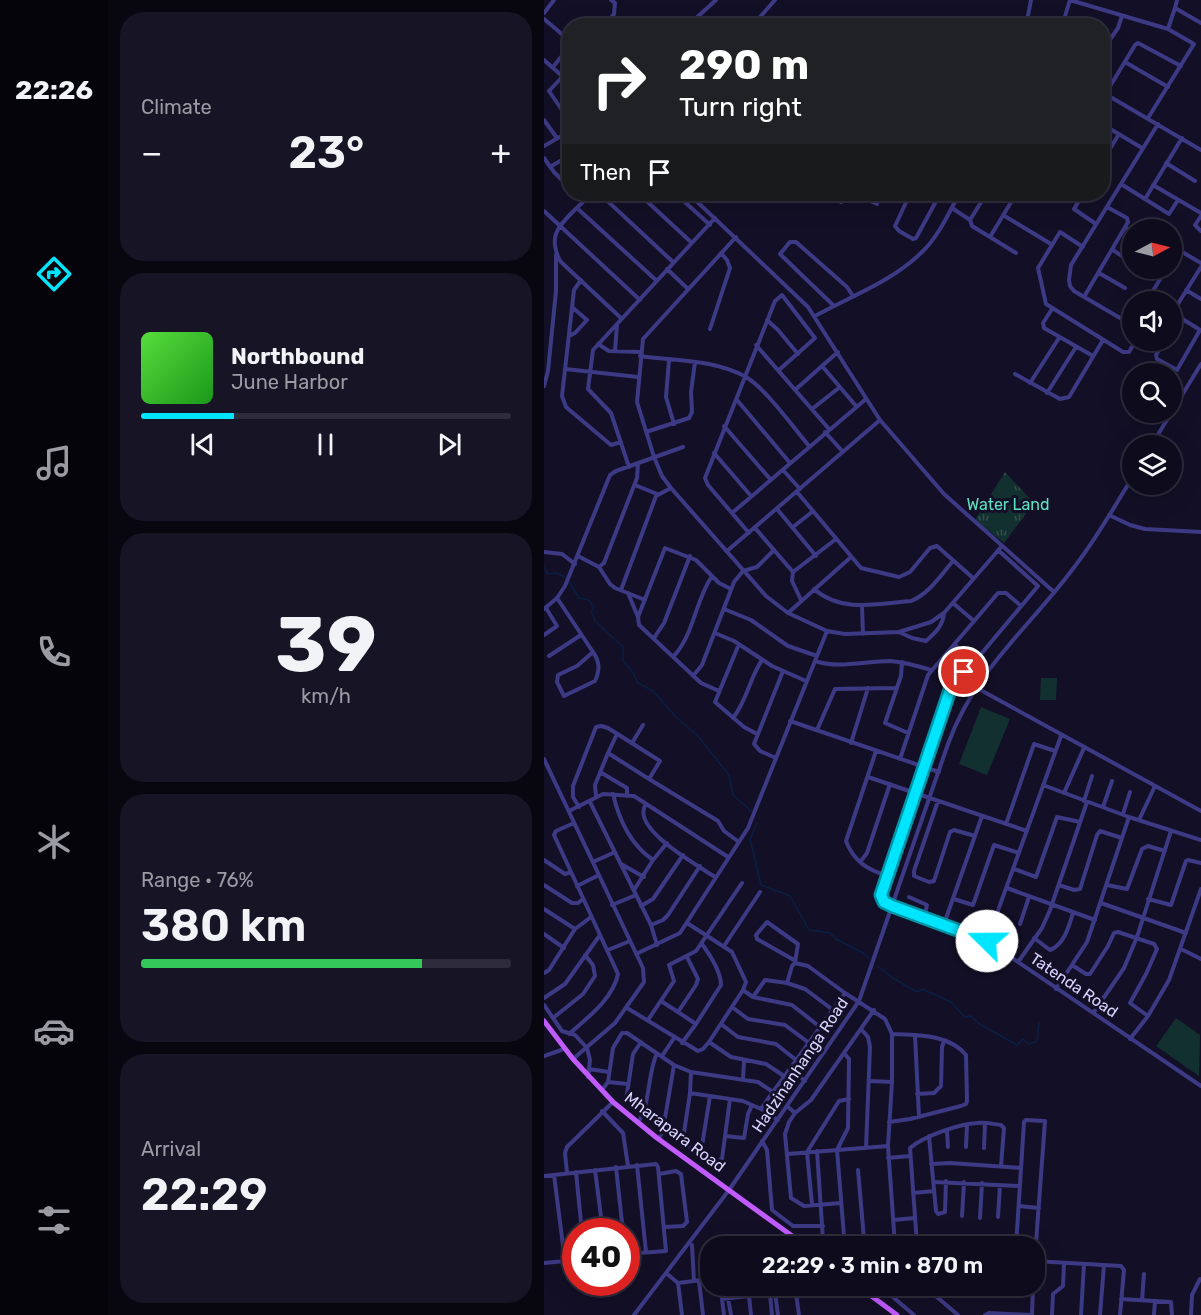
<!DOCTYPE html>
<meta charset="utf-8">
<style>
:root{--surface:#0e0b1c;--page:#171425;--text:#f1f3f6;--muted:#9b9ba3;--line:#2e2b3b;--accent:#00e5ff}
body{margin:0;font-family:Rubik,sans-serif;background:var(--page);color:var(--text);height:100vh;display:flex;flex-direction:column;font-size:22px;white-space:nowrap}
*{box-sizing:border-box;margin:0}
p{font-size:20px;color:var(--muted)}
.icon{flex:none;width:33px;height:33px;fill:none;stroke:currentColor;stroke-width:2;stroke-linecap:round;stroke-linejoin:round}
.map{position:relative;flex:1;overflow:hidden}
.details{display:flex;flex-direction:column;gap:12px;padding:12px;background:#08060f;width:436px}
.details>*{flex:none}
.banner{position:absolute;left:18px;top:18px;width:548px;height:183px;border-radius:24px;box-shadow:0 6px 24px #0002,0 0 0 2px var(--line);background:#202124;color:#fff;overflow:hidden}
.needle{width:39px;rotate:83deg}
.fabs{position:absolute;left:578px;top:219px;display:grid;gap:12px}
.fabs a{display:grid;place-items:center;width:60px;height:60px;border-radius:50%;background:var(--surface);box-shadow:0 6px 24px #0002,0 0 0 2px var(--line);font-size:30px}
.speed{position:absolute;left:18px;top:1218px;display:flex;gap:12px;font-size:30px;font-weight:700;text-align:center}
.speed>*{display:grid;place-content:center;width:78px;height:78px;border-radius:50%;background:var(--surface);box-shadow:0 6px 24px #0002,0 0 0 2px var(--line);line-height:1}
.speed .limit{border:9px solid #d22;background:#fff;color:#111}
.pin{position:absolute;display:grid;place-items:center;width:51px;height:51px;color:#fff;margin:-26px;border:3px solid #fff;border-radius:50%;box-shadow:0 2px 6px #0007}
.me{position:absolute;width:66px;margin:-33px;rotate:292deg;stroke-linejoin:round;filter:drop-shadow(0 0 4px #0008)}
.turn{display:flex;align-items:center;gap:21px;height:126px;padding:0 18px;font-size:27px}
.turn .icon{width:78px;height:78px;stroke-width:2.5}
.turn b{display:block;font-size:42px;line-height:51px}
.then{display:flex;align-items:center;height:57px;padding:0 18px;background:#0003;gap:12px;font-size:22px}
.big{font-size:45px;font-weight:600;line-height:1.1}
.details .widget{flex:1;display:flex;flex-direction:column;justify-content:center;gap:9px;min-width:0;padding:0 21px;border-radius:24px;background:var(--page)}
.details .dial{align-items:center;gap:0}
.dial b{font-size:78px;line-height:1}
.song{display:flex;align-items:center;gap:18px}
.cover{width:72px;height:72px;border-radius:9px;background:linear-gradient(135deg,hsl(110 70% 55%),hsl(120 70% 35%))}
.played{height:6px;border-radius:3px;background:linear-gradient(90deg,var(--accent) 25%,var(--line) 25%)}
.keys{display:flex;justify-content:space-around;direction:ltr}
.heat{display:flex;justify-content:space-between;align-items:center;font-size:33px;direction:ltr}
.charge{height:9px;border-radius:4px;background:linear-gradient(90deg,#34c759 76%,var(--line) 0)}
.trip{position:absolute;left:156px;top:1236px;width:345px;height:60px;border-radius:24px;background:var(--surface);box-shadow:0 6px 24px #0002,0 0 0 2px var(--line);font-weight:600;line-height:60px;text-align:center}
main{display:flex;flex:1;min-height:0}
.dock{display:flex;flex-direction:column;width:108px;justify-content:space-around;align-items:center;background:#06040b;color:var(--muted)}
.dock .icon{width:42px;height:42px}
.dock .on{color:var(--accent)}
.dock b{font-size:27px;color:var(--text)}
.map>svg:first-child{display:block}
</style>
<main>
<nav class="dock">
<b>22:26</b>
<svg class="icon on" aria-label="directions" viewBox="0 0 24 24"><path d="M12 3l9 9-9 9-9-9zM9 14v-3h6M13 9l2 2-2 2"/></svg>
<svg class="icon" aria-label="music" viewBox="0 0 24 24"><path d="M9 18V5l10-2v13"/><circle cx="6" cy="18" r="3"/><circle cx="16" cy="16" r="3"/></svg>
<svg class="icon" aria-label="phone" viewBox="0 0 24 24"><path d="M5 4h4l2 5-3 2q2 4 5 5l2-3 5 2v4C11 20 4 13 5 4z"/></svg>
<svg class="icon" aria-label="climate" viewBox="0 0 24 24"><path d="M12 3v18M4 7l16 10M4 17L20 7"/></svg>
<svg class="icon" aria-label="car" viewBox="0 0 24 24"><path d="M5 17H2v-5l4-1 3-4h7l3 4 3 1v5h-3M9 17h6M6 11h13"/><circle cx="7" cy="17" r="2"/><circle cx="17" cy="17" r="2"/></svg>
<svg class="icon" aria-label="filters" viewBox="0 0 24 24"><path d="M4 7h16M4 17h16"/><circle cx="9" cy="7" r="2"/><circle cx="15" cy="17" r="2"/></svg>
</nav>
<section class="details">
<div class="widget"><p>Climate</p>
<div class="heat"><a>−</a><b class="big">23°</b><a>+</a></div>
</div>
<div class="widget">
<div class="song"><i class="cover"></i><div><b>Northbound</b><p>June Harbor</p></div></div>
<div class="played"></div>
<div class="keys"><svg class="icon" aria-label="previous" viewBox="0 0 24 24"><path d="M18 5L8 12l10 7zM5 5v14"/></svg><svg class="icon" aria-label="pause" viewBox="0 0 24 24"><path d="M8 5v14M16 5v14"/></svg><svg class="icon" aria-label="next" viewBox="0 0 24 24"><path d="M6 5l10 7-10 7zM19 5v14"/></svg></div>
</div>
<div class="widget dial"><b>39</b><p>km/h</p></div>
<div class="widget"><p>Range · 76%</p><b class="big">380 km</b><div class="charge"></div></div>
<div class="widget"><p>Arrival</p><b class="big">22:29</b></div>
</section>
<div class="map">
<svg width="657" height="1315" viewBox="0 0 657 1315">
<defs>
<pattern id="park-tufts" width="24" height="20" patternUnits="userSpaceOnUse" patternTransform="scale(1.5)"><rect width="24" height="20" fill="#12302f"/><path d="M3 7l-1-3M5 7V3M7 7l1-3M15 17l-1-3M17 17v-4M19 17l1-3" fill="none" stroke="#344d4e"/></pattern>
</defs>
<rect width="100%" height="100%" fill="#130f26"/>
<path fill="#12302f" d="M497 678H513L512 700H496Z
M437 707 466 719 443 775 415 764Z
M632 1018 656 1035 655 1076 612 1046Z"/>
<path fill="url(#park-tufts)" d="M461 472 490 503 460 543 431 520Z"/>
<g fill="none" stroke-linecap="round" stroke-linejoin="round">
<path stroke="#0a1f44" stroke-width="1.5" d="M0 567 4 574 13 573 20 577
M26 583 35 598 45 600 50 608 47 611 51 621 79 647V661L88 671 94 683 109 691 131 716 154 736 185 775 189 795 207 811
M213 823 206 839 217 885 246 896 265 930 286 933 292 939 319 953 326 959
M334 966 347 977 373 992 378 989 407 1002 421 1017 427 1016 434 1023 473 1045 479 1039 485 1044 493 1041 495 1023"/>
<path stroke="#3d3a85" stroke-width="4" d="M526 0 624 29
M633 0 631 8 657 23
M0 13 10 0
M0 19 26 41
M60 26 70 14 71 3 67 0
M148 26 150 20 172 0
M208 26 231 0
M482 26 487 0
M518 26 526 0
M558 37 566 40
M558 51 574 28 578 16
M0 60 26 83
M581 62 624 87
M9 67 26 46
M19 76 5 91 26 122
M558 92 657 150
M562 93 591 45 594 43 637 66
M604 118 650 44 624 29 631 8
M0 120 13 138
M558 124 598 148
M0 146 26 131
M0 158 10 172 26 188
M558 162 575 134
M622 163 651 181
M6 167 26 155
M577 184 601 199 638 138
M609 185 657 213
M32 194 40 201
M47 194C39 203 15 222 12 234 9 242 12 255 17 262L78 319
M56 194 129 262
M95 194 148 243
M132 194 166 225
M145 194 264 307 336 420 400 494 510 592
M278 194 297 202 303 194
M311 194 333 204
M366 194 351 226 355 231 369 239 372 238 396 194
M433 194 440 197
M522 194 535 201
M539 194 530 209 552 224
M601 199 625 214 634 200
M408 208 426 220 442 194
M34 209 113 281
M0 211 96 300
M459 215 507 244
M657 216 651 225 657 231
M426 220 428 226 472 253
M582 228 588 232
M192 237 99 339 93 402 110 457 118 476 127 488 222 596 244 613 283 631 301 634 355 632 387 622 400 613 458 546
M446 237 472 194
M539 247 516 232 494 268 502 304 579 352H585L592 340
M569 250 588 263
M627 261 633 252H638L657 263
M123 269 144 289
M555 273 581 288
M37 280 30 290 18 396 22 407 67 445 77 442
M642 290 657 299
M540 297 584 222 583 218 563 207
M602 302 623 268
M290 306 236 254 246 242H252L303 287 309 296
M508 309 499 323 500 328 549 356
M627 315 657 267
M271 316C307 296 349 281 378 252 394 237 405 213 415 194
M223 320 234 330 254 354
M588 325 530 291 526 286 525 280 527 265 614 124
M166 329 186 268 183 260 177 253
M627 331 636 317
M25 336 31 333 43 320 28 307
M621 340 612 355 613 359 633 370 656 330 629 313
M54 344 65 351 96 352
M212 345 285 429
M71 351 73 325
M96 356C130 361 171 359 202 377 221 388 250 428 265 446
M125 360 122 397 130 424
M278 366 294 352
M21 369 94 377
M471 374 516 399 525 397 559 340
M486 383 515 338
M0 386 4 371 12 291V255
M251 390 278 366 312 406
M503 393 532 347
M193 400 246 463
M268 409 296 387
M180 426 227 480
M102 432 145 418 148 412 147 392 151 362
M281 432 299 452
M607 446 657 364
M170 453 207 496
M85 467 67 413 44 389 49 350 171 218
M239 470 256 489
M91 485 113 494
M253 492 317 568 355 577 366 572 386 548 393 546 429 578
M233 509 272 556
M188 513 322 399
M565 515 586 525 601 529 657 532
M249 527 268 512
M211 528 249 572
M205 533 164 485 161 478 231 301 238 295 271 338 235 370
M454 550 494 586 407 690 337 895 341 902 348 906 443 941 657 1086
M183 551 336 420
M0 552 18 554 31 564
M34 556 55 567 66 584 71 588 101 600
M55 567 60 563 93 478 94 463
M270 589C297 613 334 604 367 601 385 594 397 575 409 561
M77 590 112 496 127 488
M84 593 94 617 95 625 157 683 175 691
M13 598 49 652C56 662 56 670 51 681L20 696 13 682 14 675 33 666 49 652
M257 600 248 581 249 572 292 539
M409 603 430 621
M318 606 319 634
M0 609 13 598 21 586 66 475 72 471 139 447
M180 609 207 620 244 646 273 656
M244 613 307 557
M94 617 121 548 152 560 175 583 187 589
M355 632 368 638 382 641C391 633 399 626 400 613
M171 633 190 641 228 666 262 681
M0 635 13 626 2 608
M110 638 120 623 146 556
M195 644 171 702 200 727 213 734
M411 645 441 672
M5 656 37 635
M129 657C150 635 151 601 168 576
M271 661C294 669 322 661 346 661 360 662 374 666 387 670
M358 662 357 676 341 723 364 733
M149 676 158 665 190 582 199 571 213 567 230 550
M431 687 657 811
M189 718C203 701 206 677 218 660
M246 721 395 772
M273 730 291 689 353 688
M88 743 99 725
M307 743 324 688
M332 751 302 841C310 862 324 870 344 876
M232 758 216 751 210 744 239 671
M0 759 99 968 100 982 71 1023 29 1059
M356 759 384 675 454 593H462L477 606
M56 772 83 788V796
M324 777 483 831
M105 779 174 821 180 831 195 842
M499 785 585 817 657 840
M520 793 540 748
M69 794C75 820 87 845 109 860L90 890
M52 797 51 785 64 753
M394 801 370 871V876L385 882 390 881 406 832 410 830 431 836
M540 801 548 776
M46 802 107 925 113 945
M102 804C85 828 155 866 171 877
M35 807 29 797V786L52 727 57 726 64 728 116 761 105 779 64 753 73 734
M559 807 568 781
M25 811 59 794 90 796 184 857
M579 814 586 792
M595 820 611 786
M462 824 490 744 511 751
M0 860 21 874 27 872
M109 860 123 843
M49 862 71 852
M316 862 323 853 346 784
M77 864 100 877
M470 869 492 877 513 817 536 822
M0 885 28 903H34L39 899
M515 885 530 890 536 889 553 835 556 831 578 838
M563 885 583 889 598 849 604 846 621 851
M33 886 55 875
M463 888 551 920
M365 897 383 905 380 918
M410 899 429 905 450 845 475 853
M604 899 627 905 642 861 644 860 657 863
M557 903 642 933
M68 905 92 895
M97 906 109 899 139 855
M0 909 31 929
M400 924 438 816
M476 924 485 897
M107 925 119 920 124 915 156 866
M0 934 20 948
M490 938 506 950C520 945 525 926 529 913
M443 941 517 736
M180 946 216 892
M637 949 657 959
M64 950 86 941
M92 954 136 933 204 828 283 631
M250 960 213 939 212 935 223 922 254 944 251 963
M474 962 498 928 506 910 543 802
M528 965 542 974H546L564 946 570 933 574 932 610 944 613 949 602 974 586 1003 604 1016
M0 973 5 970 31 929 47 917
M512 989 543 942 585 817
M199 990 209 997 221 980 243 983
M209 997 248 1005 276 1027
M0 998 21 984 56 935
M117 1001 134 1012
M0 1005 18 1031 31 1035 43 1048 46 1060 44 1077
M188 1007 204 1019 241 1025 265 1043
M83 1008 154 1051 159 1049 165 1042 199 990 202 982 188 952 143 923
M289 1010 261 989 243 983 248 966 251 963 264 966 301 993
M550 1012 580 968 593 937 627 831
M9 1018 39 994 51 976 49 965 41 955
M104 1020 130 981 125 965 152 951 198 883
M152 1024 177 985C177 971 166 955 158 944
M177 1024 194 1037 232 1044 252 1060
M317 1029 324 1037 326 1047 322 1148
M25 1034C43 1018 69 999 74 974L10 835 12 831 30 823
M371 1035 375 1117
M586 1039 604 1016 625 980 657 889
M97 1042 89 1054 82 1100 102 1103
M165 1042 187 1057 222 1064 240 1076
M138 1043 152 1024 134 1012 152 985 154 979 143 957
M300 1053 305 1059 304 1128 293 1150 300 1236 301 1240 304 1241 350 1236
M0 1056 20 1049
M118 1056 130 1038
M45 1069 65 1072
M246 1069 261 1081
M199 1080 200 1060
M326 1081 348 1082
M64 1082 84 1084
M58 1090 64 1082 69 1048 78 1033H83L130 1065 147 1072 214 1082 229 1092 217 1109 199 1101 146 1093 138 1146 157 1149
M229 1092 301 993 341 1019 348 1034V1082L344 1146 351 1246
M146 1093 147 1072
M373 1094 390 1093 397 1086 398 1047 400 1041
M166 1096 156 1158C161 1161 173 1162 178 1159L186 1099
M243 1106 251 1113 245 1122 241 1134 247 1198 260 1206 297 1203
M217 1109 234 1120
M58 1111 79 1133 84 1166
M251 1113 267 1100 330 1010
M99 1114 121 1118
M345 1122 366 1119 417 1106 422 1104 423 1101 422 1055C405 1034 373 1035 348 1034
M94 1123C107 1102 103 1075 113 1053
M119 1130 139 1134
M403 1131 404 1147
M181 1136 200 1138 204 1114 208 1105
M385 1136 392 1211 394 1214 401 1212 402 1181
M115 1139 119 1130 130 1065
M218 1141 223 1150 228 1210 249 1226H279
M422 1147 423 1125
M440 1148 441 1123
M244 1154 344 1146
M344 1158 366 1156
M387 1164 406 1163 477 1168
M93 1165 102 1252
M72 1167 79 1232
M51 1170 59 1232
M314 1170 320 1239
M32 1172 38 1232
M23 1173 21 1153 23 1147 69 1102
M115 1174 132 1171 137 1174 143 1222 139 1226 121 1227
M10 1175 21 1261
M0 1176 112 1164 114 1167 122 1251 82 1254
M389 1182 476 1186
M369 1193 390 1191
M268 1205 263 1152 295 1101 305 1099
M475 1206 495 1208
M418 1216 420 1182
M454 1217 456 1185
M436 1218 438 1183
M349 1220 371 1218
M279 1240 281 1246
M373 1244 366 1148C380 1136 415 1124 433 1123 441 1122 449 1124 457 1125L460 1128 457 1166
M148 1245 150 1281
M269 1246 279 1240 273 1151
M472 1246 480 1122 482 1120 501 1121 490 1270
M490 1261 577 1266 580 1270 576 1315
M0 1263 32 1260
M122 1273 134 1283
M155 1281 159 1315
M204 1286 207 1315
M251 1286 255 1315
M336 1286 370 1315
M380 1286 414 1315
M437 1291 489 1294
M231 1293 234 1315
M469 1293V1286
M184 1298 187 1315
M331 1299 342 1286
M577 1299 627 1302 628 1315
M598 1300 600 1274
M90 1315 185 1190 315 1001 404 744C431 670 483 630 528 570 551 541 569 509 588 478
M138 1315 134 1283 166 1279
M180 1315 178 1299 204 1296
M228 1315 226 1294 252 1291
M441 1315 445 1313 486 1315
M488 1315 489 1286
M508 1315 509 1294 519 1286 520 1263
M537 1315 540 1264
M556 1315 560 1265
M610 1315 611 1301
M647 1315 648 1295 656 1279"/>
<path stroke="#c25bff" stroke-width="5" d="M0 1021 29 1059 69 1102 113 1138 262 1246
M314 1286 353 1315"/>
</g>
<g fill="none" stroke-linecap="round" stroke-linejoin="round">
<g stroke="#0095a6" stroke-width="15">
<path id="route" d="M420 672 406 690 337 895 340 902 348 906 443 941"/>
</g>
<use href="#route" stroke="#00e5ff" stroke-width="10"/>
</g>
<g text-anchor="middle" dominant-baseline="central" stroke-width="6" stroke-linejoin="round" paint-order="stroke">
<g font-size="16" fill="#5fe0c0" stroke="#130f26">
<text x="464" y="504">Water Land</text>
</g>
<g font-size="16" fill="#d9d4ff" stroke="#130f26">
<text transform="translate(530 985) rotate(34)">Tatenda Road</text>
<text transform="translate(256 1065) rotate(-56)">Hadzinanhanga Road</text>
<text transform="translate(131 1132) rotate(37)">Mharapara Road</text>
</g>
</g>
</svg>
<div class="fabs">
<a><svg class="needle" viewBox="-14 -14 28 28"><path d="M0-13l5 13h-10z" fill="#e53935"/><path d="M0 13l5-13h-10z" fill="#9b9ba3"/></svg></a>
<a><svg class="icon" aria-label="sound" viewBox="0 0 24 24"><path d="M4 9h4l5-4v14l-5-4H4zM17 9q2 3 0 6"/></svg></a>
<a><svg class="icon" aria-label="search" viewBox="0 0 24 24"><circle cx="10" cy="10" r="6"/><path d="M15 15l6 6"/></svg></a>
<a><svg class="icon" aria-label="layers" viewBox="0 0 24 24"><path d="M12 4l9 5-9 5-9-5zM3 14l9 5 9-5"/></svg></a>
</div>
<div class="speed"><div class="limit">40</div></div>
<div class="pin" style="left:420px;top:672px;background:#d93025"><svg class="icon" aria-label="arrive" viewBox="0 0 24 24"><path d="M6 21V4h12l-3 4 3 4H6"/></svg></div>
<svg class="me" style="left:443px;top:941px" viewBox="-20 -20 40 40"><circle r="19" fill="#fff"/><path d="M0-13L10 11 0 6-10 11z" fill="#00e5ff"/></svg>
<div class="trip">22:29 · 3 min · 870 m</div>
<div class="banner">
<div class="turn"><svg class="icon" aria-label="right" viewBox="0 0 24 24"><path d="M7 20v-9h11M14 6l5 5-5 5"/></svg><div><b>290 m</b>Turn right</div></div>
<div class="then">Then<svg class="icon" aria-label="arrive" viewBox="0 0 24 24"><path d="M6 21V4h12l-3 4 3 4H6"/></svg></div>
</div>
</div>
</main>
